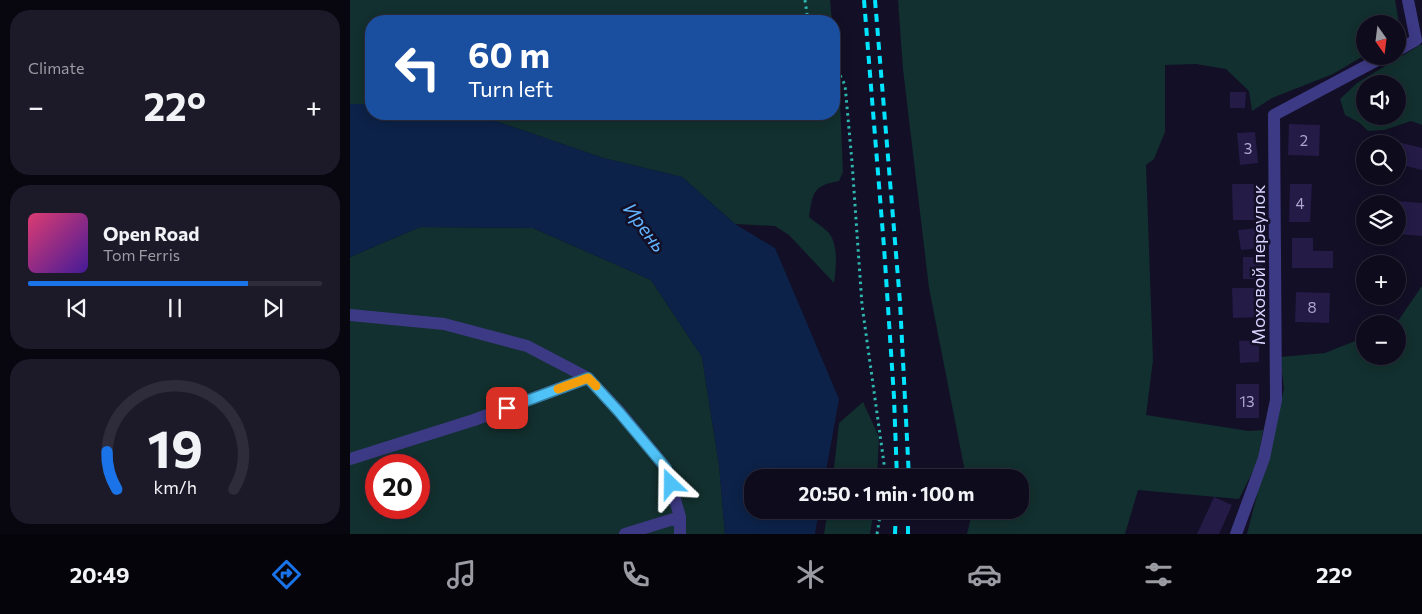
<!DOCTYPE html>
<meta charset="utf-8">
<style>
:root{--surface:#0e0b1c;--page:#1c1929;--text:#f1f3f6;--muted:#9b9ba3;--line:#2e2b3b;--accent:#1a73e8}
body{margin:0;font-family:Commissioner,sans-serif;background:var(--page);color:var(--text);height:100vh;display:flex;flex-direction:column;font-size:19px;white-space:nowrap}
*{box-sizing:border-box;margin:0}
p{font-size:16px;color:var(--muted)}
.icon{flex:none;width:28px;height:28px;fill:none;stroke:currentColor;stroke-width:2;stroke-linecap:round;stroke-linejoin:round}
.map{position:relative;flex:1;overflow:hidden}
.details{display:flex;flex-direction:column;gap:10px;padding:10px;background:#08060f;width:350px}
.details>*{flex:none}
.guide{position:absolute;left:15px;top:15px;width:475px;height:105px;border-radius:20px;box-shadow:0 2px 12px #0003,0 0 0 1px var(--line);background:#1a4fa0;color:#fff;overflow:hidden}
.needle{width:32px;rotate:166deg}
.fabs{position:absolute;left:1006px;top:15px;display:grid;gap:10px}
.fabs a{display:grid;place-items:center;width:50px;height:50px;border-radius:50%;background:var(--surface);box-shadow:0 2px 12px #0003,0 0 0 1px var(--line);font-size:25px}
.speed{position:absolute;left:15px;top:454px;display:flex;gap:10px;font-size:25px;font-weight:700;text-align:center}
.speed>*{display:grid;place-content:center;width:65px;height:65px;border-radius:50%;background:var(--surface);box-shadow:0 2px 12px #0003,0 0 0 1px var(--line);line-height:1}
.speed .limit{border:8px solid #d22;background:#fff;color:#111}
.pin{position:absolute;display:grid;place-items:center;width:42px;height:42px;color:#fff;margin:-21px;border-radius:10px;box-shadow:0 2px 8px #0006}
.me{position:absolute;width:55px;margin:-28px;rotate:337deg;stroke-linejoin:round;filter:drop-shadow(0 0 4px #0008)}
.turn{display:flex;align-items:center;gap:18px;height:105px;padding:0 20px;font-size:22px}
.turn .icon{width:65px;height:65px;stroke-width:2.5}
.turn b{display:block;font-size:35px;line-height:42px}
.big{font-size:38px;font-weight:700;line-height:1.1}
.details .tile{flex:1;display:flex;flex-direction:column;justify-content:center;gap:8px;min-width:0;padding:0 18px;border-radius:20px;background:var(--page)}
.details .dial{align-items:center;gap:0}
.dial svg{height:130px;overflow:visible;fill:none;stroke:var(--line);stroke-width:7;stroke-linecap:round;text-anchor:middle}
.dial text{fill:var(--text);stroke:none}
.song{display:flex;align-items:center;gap:15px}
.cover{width:60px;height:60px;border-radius:8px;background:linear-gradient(135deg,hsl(340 70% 55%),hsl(260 70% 35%))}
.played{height:5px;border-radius:2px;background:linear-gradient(90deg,var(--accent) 75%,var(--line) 75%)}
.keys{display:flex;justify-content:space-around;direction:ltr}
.heat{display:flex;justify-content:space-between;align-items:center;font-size:28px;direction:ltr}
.trip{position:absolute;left:394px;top:469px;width:285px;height:50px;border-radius:20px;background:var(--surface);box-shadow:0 2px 12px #0003,0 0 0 1px var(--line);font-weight:700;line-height:50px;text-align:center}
.dock{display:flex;height:80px;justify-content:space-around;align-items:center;background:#06040b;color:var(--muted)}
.dock .icon{width:35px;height:35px}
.dock .on{color:var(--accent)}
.dock b{font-size:22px;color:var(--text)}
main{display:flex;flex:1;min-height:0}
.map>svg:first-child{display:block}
</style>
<main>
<section class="details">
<div class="tile"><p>Climate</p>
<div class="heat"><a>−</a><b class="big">22°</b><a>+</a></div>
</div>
<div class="tile">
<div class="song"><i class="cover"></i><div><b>Open Road</b><p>Tom Ferris</p></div></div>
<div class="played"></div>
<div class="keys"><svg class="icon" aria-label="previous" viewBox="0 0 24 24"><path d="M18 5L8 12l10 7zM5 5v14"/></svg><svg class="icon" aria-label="pause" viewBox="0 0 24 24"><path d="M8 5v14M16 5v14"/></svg><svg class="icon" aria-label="next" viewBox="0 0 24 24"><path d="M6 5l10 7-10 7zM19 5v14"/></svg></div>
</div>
<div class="tile dial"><svg viewBox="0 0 100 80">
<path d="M14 69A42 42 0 1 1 86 69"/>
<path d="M14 69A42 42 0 0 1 8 46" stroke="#1a73e8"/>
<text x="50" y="56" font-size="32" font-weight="700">19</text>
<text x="50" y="72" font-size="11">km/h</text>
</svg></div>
</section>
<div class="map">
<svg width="1072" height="534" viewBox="0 0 1072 534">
<rect width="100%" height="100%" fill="#130f26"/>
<path fill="#12302f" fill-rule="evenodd" d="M0 0H480L482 21H21V104H0Z
M548 0H1045L1051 34 1048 36V24H1015V55L983 74 922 98 902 111 899 91 876 69 846 64 815 65V132L804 159 796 165 803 360 796 415 899 431 913 430 908 461 889 499 788 490 775 534H617L623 510H670V478L616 477 579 288 553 69Z
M484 38 490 101 493 172 489 181C462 186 463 193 459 217 465 222 473 227 478 232 489 244 486 269 484 283L439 235 425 226 385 224 332 177 253 158 125 114H484Z
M1070 45H1072V125L1061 121 1034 130 1018 131 1010 123 995 115 990 99 1007 83ZM1015 84H1048V116H1015Z
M70 227 183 228 301 280 352 357 369 465 375 534H0V257ZM26 465H69V508H26Z
M1072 286V534H897L934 389 930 357 975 353 1015 337V356H1048V324H1046Z
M513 402 529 437 527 477H483L489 423Z
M478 510H524L520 534H474Z"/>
<path fill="#0c2248" d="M0 104H21V114H125L253 158 332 177 385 224 425 248 489 399 475 477 402 478V510H469L465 534H375L369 465 352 357 301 280 183 228 70 227 0 257Z"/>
<path fill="#241b47" d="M880 92H896L895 108H880Z
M939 124 970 125 969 156 938 155Z
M905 132 908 163 890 165 887 133Z
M1048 142 1072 148V170L1048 164Z
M882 184H906L907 220H883Z
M940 184H962L960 222H939Z
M1034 200 1072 203V236L1048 234V204H1033Z
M908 228 910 248 891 250 888 230Z
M942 238H963V251H983V268H942Z
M893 257H912V279H893Z
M882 288H909L910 317 883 318Z
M946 292 980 293 979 323 945 322Z
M909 340V362L890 363 889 341Z
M886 384H909V418H886Z
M864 497 882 505 869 534H847Z"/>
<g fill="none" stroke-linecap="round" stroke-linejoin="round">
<path stroke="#2fb8b0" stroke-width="3" stroke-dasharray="2.5 4" stroke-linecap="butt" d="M455 0 457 14 461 21
M484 64 495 85 502 162 512 305 536 478
M527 534 531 510"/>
<path stroke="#3d3a85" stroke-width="12" d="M1048 50 1066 40 1058 0
M0 315 94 324 177 346 238 378 269 411 316 468 330 517V534
M0 459 124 420 238 378
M275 534 330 517
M886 534 914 458 926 400 924 115 1035 56"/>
<path stroke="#00e5ff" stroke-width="4" stroke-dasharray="8 6" stroke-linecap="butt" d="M514 0 534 247 544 397 547 478
M525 0 550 302 559 478
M545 534 546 510
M558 534V510"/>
</g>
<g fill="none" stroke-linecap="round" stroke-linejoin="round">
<g stroke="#337fa1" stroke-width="12">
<path id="route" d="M157 408 238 378 269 412 316 468 321 484"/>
</g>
<use href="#route" stroke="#4fc3f7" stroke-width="9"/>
<path stroke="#f59e0b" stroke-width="9" d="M208 389 238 378 246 386"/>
</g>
<g text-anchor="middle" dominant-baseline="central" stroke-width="5" stroke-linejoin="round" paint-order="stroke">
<g font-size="15" fill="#aca6d1">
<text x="954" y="140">2</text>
<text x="898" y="148">3</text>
<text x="950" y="203">4</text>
<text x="962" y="307">8</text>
<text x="897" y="401">13</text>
</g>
<g font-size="18" fill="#d9d4ff" stroke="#130f26">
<text transform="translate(908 265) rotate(-90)">Моховой переулок</text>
</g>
<g font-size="19" font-style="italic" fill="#62b6ff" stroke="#130f26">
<text transform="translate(295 227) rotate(53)">Ирень</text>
</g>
</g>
</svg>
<div class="fabs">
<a><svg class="needle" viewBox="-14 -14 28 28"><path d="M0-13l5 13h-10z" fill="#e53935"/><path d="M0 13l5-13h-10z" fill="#9b9ba3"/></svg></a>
<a><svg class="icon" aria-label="sound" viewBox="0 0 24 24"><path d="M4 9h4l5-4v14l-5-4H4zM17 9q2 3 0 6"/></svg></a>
<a><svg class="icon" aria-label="search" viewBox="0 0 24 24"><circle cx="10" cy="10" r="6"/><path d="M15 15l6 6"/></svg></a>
<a><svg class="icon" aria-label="layers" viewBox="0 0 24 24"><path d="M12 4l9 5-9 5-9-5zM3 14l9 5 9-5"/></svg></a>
<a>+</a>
<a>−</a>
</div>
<div class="speed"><div class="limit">20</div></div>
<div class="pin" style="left:157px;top:408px;background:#d93025"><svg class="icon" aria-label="arrive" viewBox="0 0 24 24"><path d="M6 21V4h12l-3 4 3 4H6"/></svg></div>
<svg class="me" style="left:321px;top:484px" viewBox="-20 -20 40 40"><path d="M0-17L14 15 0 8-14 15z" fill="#4fc3f7" stroke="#fff" stroke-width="4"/></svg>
<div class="trip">20:50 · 1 min · 100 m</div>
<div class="guide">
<div class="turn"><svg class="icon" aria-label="left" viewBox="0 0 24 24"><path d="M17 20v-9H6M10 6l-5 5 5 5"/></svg><div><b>60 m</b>Turn left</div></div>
</div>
</div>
</main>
<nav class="dock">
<b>20:49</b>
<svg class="icon on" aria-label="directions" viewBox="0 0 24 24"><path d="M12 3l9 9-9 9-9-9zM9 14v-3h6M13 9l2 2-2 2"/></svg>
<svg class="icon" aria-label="music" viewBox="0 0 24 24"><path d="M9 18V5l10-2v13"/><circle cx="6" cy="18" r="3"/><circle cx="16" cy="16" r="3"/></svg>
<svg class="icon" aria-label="phone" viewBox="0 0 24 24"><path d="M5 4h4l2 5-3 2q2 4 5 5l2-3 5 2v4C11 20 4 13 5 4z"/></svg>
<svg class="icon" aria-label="climate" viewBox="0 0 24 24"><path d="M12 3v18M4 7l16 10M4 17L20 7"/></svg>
<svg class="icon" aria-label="car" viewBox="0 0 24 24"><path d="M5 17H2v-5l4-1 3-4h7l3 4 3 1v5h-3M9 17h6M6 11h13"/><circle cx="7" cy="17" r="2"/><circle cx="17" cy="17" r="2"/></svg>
<svg class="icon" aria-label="filters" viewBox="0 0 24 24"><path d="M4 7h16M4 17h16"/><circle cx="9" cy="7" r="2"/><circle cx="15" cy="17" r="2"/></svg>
<b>22°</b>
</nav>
